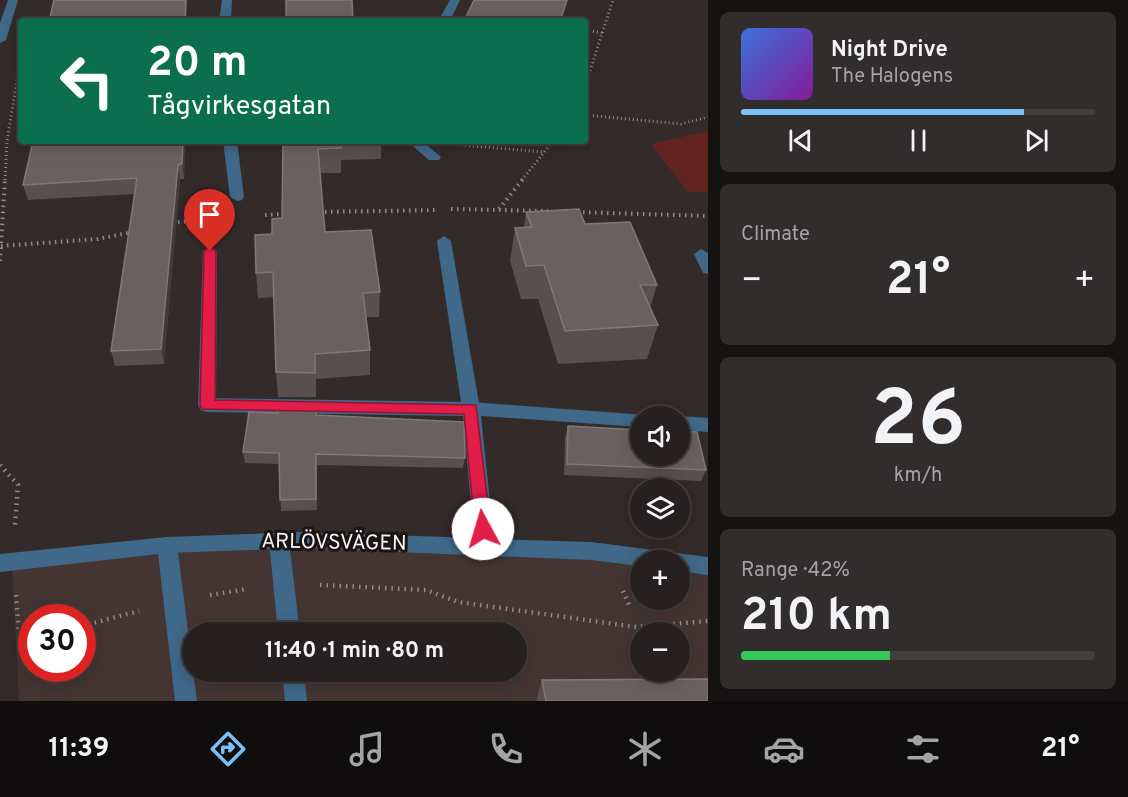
<!DOCTYPE html>
<meta charset="utf-8">
<style>
:root{--surface:#262020;--page:#322d2d;--text:#f1f3f6;--muted:#a4a3a5;--line:#423e3e;--accent:#79bff8}
body{margin:0;font-family:Overpass,sans-serif;background:var(--page);color:var(--text);height:100vh;display:flex;flex-direction:column;font-size:22px;white-space:nowrap}
*{box-sizing:border-box;margin:0}
p{font-size:20px;color:var(--muted)}
.icon{flex:none;width:33px;height:33px;fill:none;stroke:currentColor;stroke-width:2;stroke-linecap:round;stroke-linejoin:round}
.map{position:relative;flex:1;overflow:hidden}
.sheet{display:flex;flex-direction:column;gap:12px;padding:12px;background:#151212;width:420px}
.sheet>*{flex:none}
.top-card{position:absolute;left:18px;top:18px;width:570px;height:126px;border-radius:6px;box-shadow:0 3px 15px #0003,0 0 0 2px var(--line);background:#0b6e4f;color:#fff;overflow:hidden}
.tools{position:absolute;left:630px;top:406px;display:grid;gap:12px}
.tools a{display:grid;place-items:center;width:60px;height:60px;border-radius:50%;background:var(--surface);box-shadow:0 3px 15px #0003,0 0 0 2px var(--line);font-size:30px}
.speed{position:absolute;left:18px;top:604px;display:flex;gap:12px;font-size:30px;font-weight:700;text-align:center}
.speed>*{display:grid;place-content:center;width:78px;height:78px;border-radius:50%;background:var(--surface);box-shadow:0 3px 15px #0003,0 0 0 2px var(--line);line-height:1}
.speed .limit{border:9px solid #d22;background:#fff;color:#111}
.pin{position:absolute;display:grid;place-items:center;width:51px;height:51px;color:#fff;margin:-62px -26px;border-radius:50% 50% 50% 0;rotate:-45deg;box-shadow:0 0 6px #0007}
.pin .icon{rotate:45deg}
.me{position:absolute;width:66px;margin:-33px;rotate:354deg;stroke-linejoin:round;filter:drop-shadow(0 0 4px #0008)}
.turn{display:flex;align-items:center;gap:21px;height:126px;padding:0 30px;font-size:27px}
.turn .icon{width:78px;height:78px;stroke-width:2.5}
.turn b{display:block;font-size:42px;line-height:51px}
.big{font-size:45px;font-weight:700;line-height:1.1}
.sheet .card{flex:1;display:flex;flex-direction:column;justify-content:center;gap:9px;min-width:0;padding:0 21px;border-radius:9px;background:var(--page)}
.sheet .dial{align-items:center;gap:0}
.dial b{font-size:78px;line-height:1}
.song{display:flex;align-items:center;gap:18px}
.cover{width:72px;height:72px;border-radius:9px;background:linear-gradient(135deg,hsl(220 70% 55%),hsl(290 70% 35%))}
.played{height:6px;border-radius:3px;background:linear-gradient(90deg,var(--accent) 80%,var(--line) 80%)}
.keys{display:flex;justify-content:space-around;direction:ltr}
.heat{display:flex;justify-content:space-between;align-items:center;font-size:33px;direction:ltr}
.charge{height:9px;border-radius:4px;background:linear-gradient(90deg,#34c759 42%,var(--line) 0)}
.trip{position:absolute;left:182px;top:622px;width:345px;height:60px;border-radius:30px;background:var(--surface);box-shadow:0 3px 15px #0003,0 0 0 2px var(--line);font-weight:700;line-height:60px;text-align:center}
.tab-bar{display:flex;height:96px;justify-content:space-around;align-items:center;background:#0f0d0d;color:var(--muted)}
.tab-bar .icon{width:42px;height:42px}
.tab-bar .current{color:var(--accent)}
.tab-bar b{font-size:27px;color:var(--text)}
main{display:flex;flex:1;min-height:0}
.map>svg:first-child{display:block}
</style>
<main>
<div class="map">
<svg width="708" height="701" viewBox="0 0 708 701">
<rect width="100%" height="100%" fill="#332b2a"/>
<path fill="#443533" fill-rule="evenodd" d="M302 540 640 561V600H680V562L708 566V701H19L12 562ZM32 618H82V669H32ZM192 633H516V672H192ZM640 633H680V672H640Z"/>
<path fill="#622420" d="M708 131V192H688L651 144Z"/>
<g fill="none" stroke-linecap="round" stroke-linejoin="round">
<path stroke="#938c8b" stroke-width="3" stroke-dasharray="1 3" stroke-linecap="butt" d="M585 30 603 33
M585 86 613 0
M585 115 681 124 708 117
M461 145 544 152
M5 180 7 141 20 62
M522 180 553 141"/>
<path stroke="#938c8b" stroke-width="4" stroke-dasharray="1.5 4.5" stroke-linecap="butt" d="M451 209 548 211
M499 209 523 179
M319 212 437 210
M577 212 708 216
M265 215 284 214
M172 223 201 220
M1 246 98 239 133 232
M0 261 5 179"/>
<path stroke="#938c8b" stroke-width="4.5" stroke-dasharray="1.5 5" stroke-linecap="butt" d="M0 465 18 485 15 525
M320 585 426 590 458 602 636 627 708 621
M623 591 630 607
M16 595 19 633H32
M210 595 247 589
M82 626 139 611"/>
<path fill="#3f6889" fill-rule="evenodd" d="M444 236 451 241 480 409 477 414 471 416 465 414 462 409 437 241Z
M210 246 217 251 216 405 213 410 207 412 201 410 198 405 203 251Z
M701 249 708 253V274L703 273 694 254Z
M279 533 286 535 289 541 300 633H278L269 541 272 535Z
M167 537 174 539 177 545 197 701H175L157 545 160 539Z
M282 672H304L307 701H285Z"/>
<path fill="#3f6889" fill-rule="evenodd" d="M222 0H232L231 21H219Z
M450 0H460L450 21H438Z
M223 141H237L244 197 242 200 237 201 230 197Z
M407 141H422L441 157 439 160H429Z
M207 398 471 402 646 415 647 417H640V427L481 416 494 539 591 542 708 557V575L680 571V561H640V566L591 560 302 548 167 553 0 572V554L167 537 302 532 474 538 463 416 207 412 201 410 198 405 201 400Z
M680 416 708 418V432L680 430V417H677Z"/>
<path fill="#3f6889" fill-rule="evenodd" d="M8 0H18L6 40 0 43V23Z"/>
</g>
<path fill="#584f4e" d="M33 141H185L184 179H180L164 364 115 366 111 351 135 194 28 200 23 185Z
M283 141H381V159L341 160V173H320L325 232 380 292 379 317H366L370 350V375L316 379V397H278L276 372 274 297 258 298 256 273 272 234 282 218Z
M526 212 585 224 657 285 650 308 658 325 647 359 558 364 538 299H521L510 261 515 228 524 227Z
M278 413 316 415 465 458 463 468 317 465V510L281 511 279 464 245 463 243 452Z
M568 426 706 470 701 481 564 475 565 437Z
M542 680 708 701H536Z"/>
<path fill="#423938" d="M186 0H187V21H185Z
M567 0H568L562 21H560Z
M183 141H185L184 179 182 164Z
M178 165 180 179 164 364 161 349Z"/>
<path fill="#696160" stroke="#807877" stroke-width="1.5" d="M54 0H186L185 21H49Z
M286 0H352L353 21H286Z
M474 0H567L560 21H464Z
M33 141H183L182 164 178 165 161 349 111 351 137 178 23 185Z
M283 141H340L341 148 318 149 325 232 371 230 380 292 363 293 370 350 315 354V373L276 372 273 272 256 273 255 235 272 234V219L282 218Z
M579 209 585 224 630 222 657 285H640L658 325 565 331 544 265 526 266 515 228 532 227 526 212Z
M278 404 316 405V415L464 422 465 458 316 454V499L280 500 279 453 243 452 249 412 278 413Z
M568 426 640 430V456H680V431L697 432 706 470 567 464Z
M708 679V701H546L542 680Z"/>
<path fill="#e11d48" stroke="#92132f" stroke-width="1.5" d="M210 247 216 251 215 400 476 405 491 529 489 534 483 536 478 534 475 529 464 414 202 409 200 405 204 251Z"/>
<g text-anchor="middle" dominant-baseline="central" stroke-width="6" stroke-linejoin="round" paint-order="stroke">
<g font-size="21" fill="#f9f3f2" stroke="#191514">
<text transform="translate(334 543) rotate(1)">ARLÖVSVÄGEN</text>
</g>
</g>
</svg>
<div class="tools">
<a><svg class="icon" aria-label="sound" viewBox="0 0 24 24"><path d="M4 9h4l5-4v14l-5-4H4zM17 9q2 3 0 6"/></svg></a>
<a><svg class="icon" aria-label="layers" viewBox="0 0 24 24"><path d="M12 4l9 5-9 5-9-5zM3 14l9 5 9-5"/></svg></a>
<a>+</a>
<a>−</a>
</div>
<div class="speed"><div class="limit">30</div></div>
<div class="pin" style="left:210px;top:251px;background:#d93025"><svg class="icon" aria-label="arrive" viewBox="0 0 24 24"><path d="M6 21V4h12l-3 4 3 4H6"/></svg></div>
<svg class="me" style="left:483px;top:529px" viewBox="-20 -20 40 40"><circle r="19" fill="#fff"/><path d="M0-13L10 11 0 6-10 11z" fill="#e11d48"/></svg>
<div class="trip">11:40 · 1 min · 80 m</div>
<div class="top-card">
<div class="turn"><svg class="icon" aria-label="left" viewBox="0 0 24 24"><path d="M17 20v-9H6M10 6l-5 5 5 5"/></svg><div><b>20 m</b>Tågvirkesgatan</div></div>
</div>
</div>
<section class="sheet">
<div class="card">
<div class="song"><i class="cover"></i><div><b>Night Drive</b><p>The Halogens</p></div></div>
<div class="played"></div>
<div class="keys"><svg class="icon" aria-label="previous" viewBox="0 0 24 24"><path d="M18 5L8 12l10 7zM5 5v14"/></svg><svg class="icon" aria-label="pause" viewBox="0 0 24 24"><path d="M8 5v14M16 5v14"/></svg><svg class="icon" aria-label="next" viewBox="0 0 24 24"><path d="M6 5l10 7-10 7zM19 5v14"/></svg></div>
</div>
<div class="card"><p>Climate</p>
<div class="heat"><a>−</a><b class="big">21°</b><a>+</a></div>
</div>
<div class="card dial"><b>26</b><p>km/h</p></div>
<div class="card"><p>Range · 42%</p><b class="big">210 km</b><div class="charge"></div></div>
</section>
</main>
<nav class="tab-bar">
<b>11:39</b>
<svg class="icon current" aria-label="directions" viewBox="0 0 24 24"><path d="M12 3l9 9-9 9-9-9zM9 14v-3h6M13 9l2 2-2 2"/></svg>
<svg class="icon" aria-label="music" viewBox="0 0 24 24"><path d="M9 18V5l10-2v13"/><circle cx="6" cy="18" r="3"/><circle cx="16" cy="16" r="3"/></svg>
<svg class="icon" aria-label="phone" viewBox="0 0 24 24"><path d="M5 4h4l2 5-3 2q2 4 5 5l2-3 5 2v4C11 20 4 13 5 4z"/></svg>
<svg class="icon" aria-label="climate" viewBox="0 0 24 24"><path d="M12 3v18M4 7l16 10M4 17L20 7"/></svg>
<svg class="icon" aria-label="car" viewBox="0 0 24 24"><path d="M5 17H2v-5l4-1 3-4h7l3 4 3 1v5h-3M9 17h6M6 11h13"/><circle cx="7" cy="17" r="2"/><circle cx="17" cy="17" r="2"/></svg>
<svg class="icon" aria-label="filters" viewBox="0 0 24 24"><path d="M4 7h16M4 17h16"/><circle cx="9" cy="7" r="2"/><circle cx="15" cy="17" r="2"/></svg>
<b>21°</b>
</nav>
